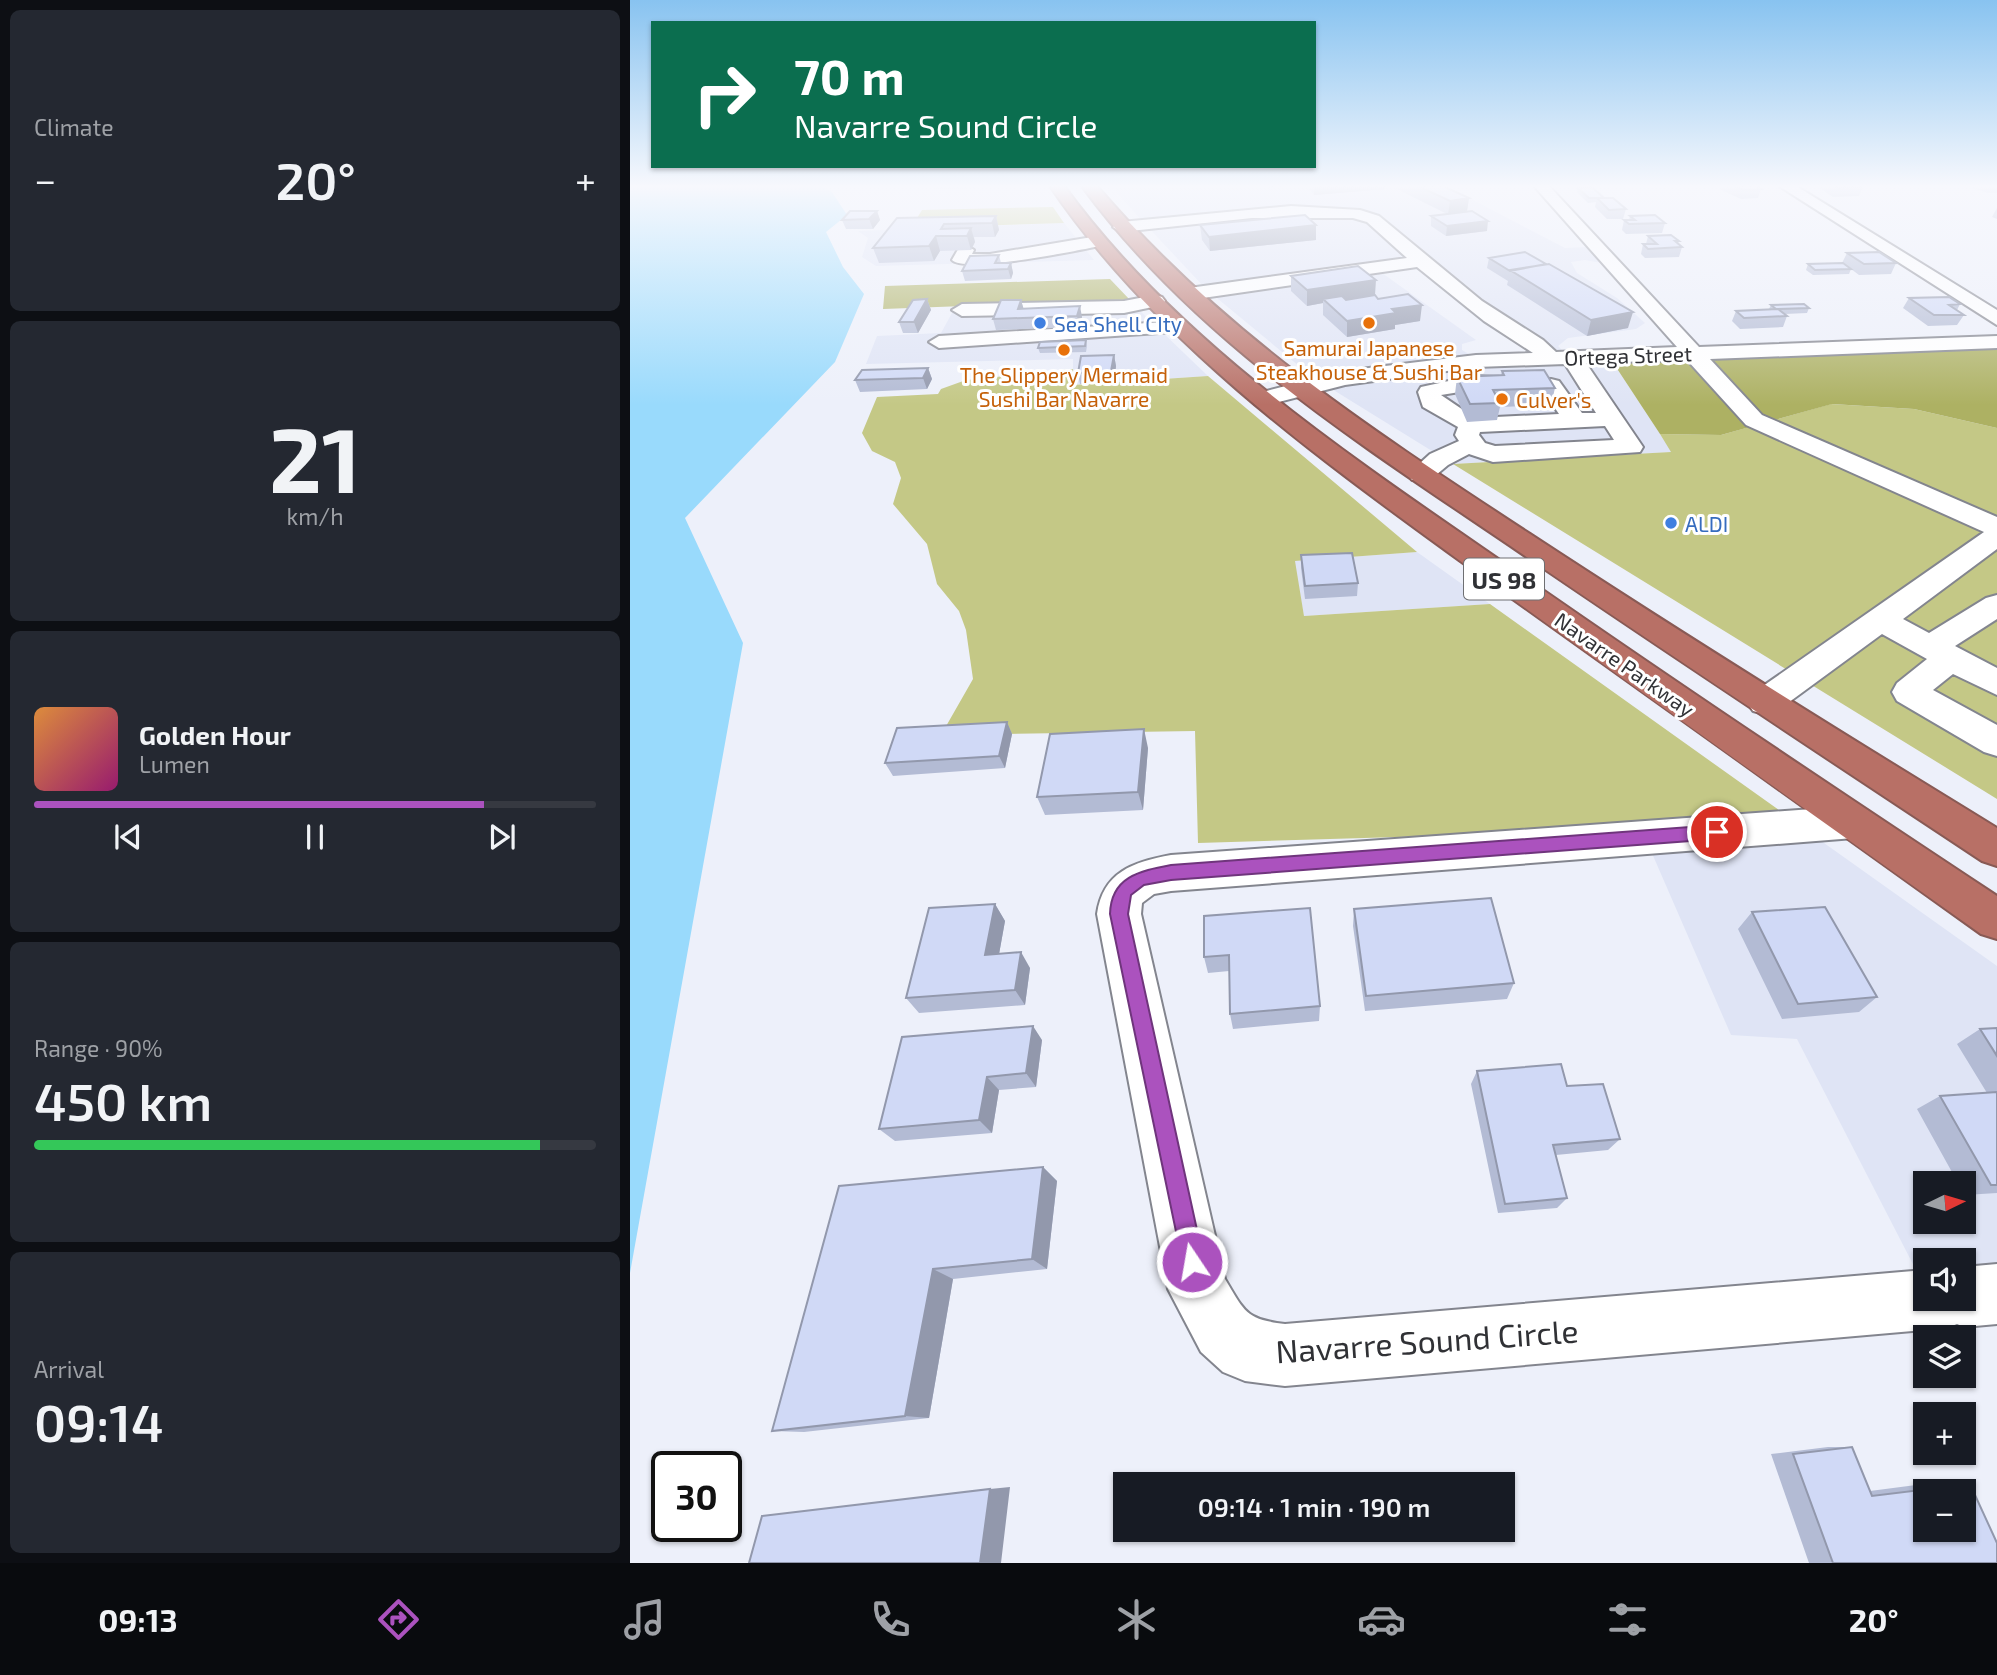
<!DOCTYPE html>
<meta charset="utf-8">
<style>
:root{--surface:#171b24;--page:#242831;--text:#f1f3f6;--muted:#9ea1a6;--line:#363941;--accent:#ab52be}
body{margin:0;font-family:"Exo 2",sans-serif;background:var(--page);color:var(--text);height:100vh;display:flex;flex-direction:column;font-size:26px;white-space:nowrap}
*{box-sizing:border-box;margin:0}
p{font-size:23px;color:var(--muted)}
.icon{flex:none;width:38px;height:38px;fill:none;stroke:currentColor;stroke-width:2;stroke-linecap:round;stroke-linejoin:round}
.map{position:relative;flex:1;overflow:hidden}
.panel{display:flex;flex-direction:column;gap:10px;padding:10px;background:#0d0f14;width:630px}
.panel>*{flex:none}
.hud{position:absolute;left:21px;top:21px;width:665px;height:147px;border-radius:0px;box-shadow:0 2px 5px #0004;background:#0b6e4f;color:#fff;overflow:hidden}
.needle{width:46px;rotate:85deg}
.fabs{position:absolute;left:1283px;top:1171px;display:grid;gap:14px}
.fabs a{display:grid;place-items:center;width:63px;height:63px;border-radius:0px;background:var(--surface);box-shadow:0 2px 5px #0004;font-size:35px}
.speed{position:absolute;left:21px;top:1451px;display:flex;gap:14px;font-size:35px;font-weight:700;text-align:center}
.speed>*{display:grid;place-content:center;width:91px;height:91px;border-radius:50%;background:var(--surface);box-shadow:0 2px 5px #0004;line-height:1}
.speed .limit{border:4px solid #111;border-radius:10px;background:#fff;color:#111}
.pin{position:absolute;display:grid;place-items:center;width:60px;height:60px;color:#fff;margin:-30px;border:4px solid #fff;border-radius:50%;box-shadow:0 2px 7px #0007}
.me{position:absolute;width:77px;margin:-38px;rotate:348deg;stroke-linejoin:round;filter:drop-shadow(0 0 5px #0008)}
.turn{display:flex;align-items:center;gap:24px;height:147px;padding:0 28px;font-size:32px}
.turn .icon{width:91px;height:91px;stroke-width:2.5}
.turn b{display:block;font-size:49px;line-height:60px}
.big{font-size:52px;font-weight:600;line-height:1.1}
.panel .tile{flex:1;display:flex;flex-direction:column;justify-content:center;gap:10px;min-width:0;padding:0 24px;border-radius:10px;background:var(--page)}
.panel .dial{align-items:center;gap:0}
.dial b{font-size:91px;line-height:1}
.song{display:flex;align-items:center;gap:21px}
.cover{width:84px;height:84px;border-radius:10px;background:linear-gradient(135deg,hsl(30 70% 55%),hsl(320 70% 35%))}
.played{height:7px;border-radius:4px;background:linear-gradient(90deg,var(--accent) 80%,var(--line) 80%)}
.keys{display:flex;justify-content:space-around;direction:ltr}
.heat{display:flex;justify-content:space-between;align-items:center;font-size:38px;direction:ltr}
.charge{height:10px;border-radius:5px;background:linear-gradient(90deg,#34c759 90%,var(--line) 0)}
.trip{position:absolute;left:483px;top:1472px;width:402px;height:70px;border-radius:0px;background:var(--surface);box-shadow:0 2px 5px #0004;font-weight:600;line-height:70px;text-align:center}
.dock{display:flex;height:112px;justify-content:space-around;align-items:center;background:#090b0e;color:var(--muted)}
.dock .icon{width:49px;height:49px}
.dock .current{color:var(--accent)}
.dock b{font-size:32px;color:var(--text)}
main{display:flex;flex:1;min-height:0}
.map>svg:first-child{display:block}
</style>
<main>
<section class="panel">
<div class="tile"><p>Climate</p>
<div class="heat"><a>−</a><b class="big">20°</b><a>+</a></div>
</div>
<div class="tile dial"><b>21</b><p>km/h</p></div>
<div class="tile">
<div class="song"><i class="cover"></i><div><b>Golden Hour</b><p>Lumen</p></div></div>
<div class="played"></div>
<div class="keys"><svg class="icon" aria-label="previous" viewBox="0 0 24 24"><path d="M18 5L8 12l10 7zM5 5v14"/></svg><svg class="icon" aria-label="pause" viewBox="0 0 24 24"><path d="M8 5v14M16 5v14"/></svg><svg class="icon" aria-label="next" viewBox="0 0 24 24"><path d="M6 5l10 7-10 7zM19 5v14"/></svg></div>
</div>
<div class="tile"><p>Range · 90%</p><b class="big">450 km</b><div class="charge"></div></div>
<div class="tile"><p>Arrival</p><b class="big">09:14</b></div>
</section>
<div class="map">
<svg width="1367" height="1563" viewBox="0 0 1367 1563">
<rect width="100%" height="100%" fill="#edf0fa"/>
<path fill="#dfe4f5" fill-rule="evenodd" d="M481 186H816L935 248 958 247 972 263 955 260 941 262 947 273 987 298 1015 323 1006 329 938 338 928 346 933 351 1047 348 925 353 909 338 874 320 743 214 734 211 687 208 513 222Z
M690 211 736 220 780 260 576 289 517 226Z
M434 223 464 260 246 266 232 257 238 238 228 231Z
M755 269 752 273 846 340 832 344V350L844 357 686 380 582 294Z
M507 308 578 376 443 385V359L236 364 247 336 311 333 322 313Z
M982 361 1042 452 823 464 697 386 848 365Z
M787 552 860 604 674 616 664 561Z
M1187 838 1367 966V1266L1334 1268V1260H1295V1272H1287L1167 1039 1101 1035 1021 851ZM1295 1183H1334V1222H1295Z"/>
<path fill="#c4c886" d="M423 207 434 223 281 228 292 210Z
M443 369V385L578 376 787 552 665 561 674 616 860 604 1153 813 871 834 568 843 565 731 311 735 343 679 336 630 329 611 307 584 297 544 263 504 271 478 265 462 242 451 232 433 247 397 308 394 311 389 336 380Z
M1201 404 1284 409 1367 428V799L823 464 1041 452 1030 434 1091 435Z"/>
<path fill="#adb163" d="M480 279 500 300 253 309 255 286Z
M1367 345V428L1284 409 1202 404 1091 435 1030 434 982 361Z"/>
<path fill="#99dafc" d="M0 186H191L202 192 217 215 196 232 213 267 234 294 205 362 55 518 113 643 0 1273Z"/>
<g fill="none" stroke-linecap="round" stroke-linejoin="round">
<g stroke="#83858e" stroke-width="4">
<path id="minor" d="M904 186H919L1069 347 1367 336V348L1080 359 1132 415 1367 517V549L1273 619 1299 633 1356 598 1367 595V619L1325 646 1367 668V695L1323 674 1303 690 1367 725V756L1354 752 1267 701 1262 692 1267 683 1297 659 1252 634 1147 711 1135 714 1123 711 1117 702 1123 693 1354 532 1116 425 1057 360 956 363 1013 447 1010 452 863 462 839 454 818 465 800 480H782L778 474 800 454 829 441 825 435 828 427 793 407 788 392 791 387 842 376 921 379 929 381 952 413H966L935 364 846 367 715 385 633 406 625 404 622 399 625 394 714 371 846 355 903 353 854 321 787 267 559 300 550 294 559 288 777 258 737 222 723 218H622L491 232 483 227 491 222 661 206 730 210 749 216 852 301 913 340 926 352 1047 347ZM876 389 914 392 929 414 845 418 811 395 842 390ZM975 426 984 440 865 446 855 443 849 435 850 432Z
M1149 186H1166L1367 310V325Z
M468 236 476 241 474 245C451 250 335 274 322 260L330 246 336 245 344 250 342 254H360Z
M525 295 532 297 535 301 532 305 494 313 332 316 322 310 332 304 494 301Z
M551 321 561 327 558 331 309 348 299 342 309 336Z
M1224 806 1238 811 1244 822 1238 833 1224 838 541 891 524 894 512 903 511 914 595 1279C615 1312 615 1319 655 1324L1295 1270V1298H1334V1267L1367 1264V1324L1334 1327 1327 1324 1317 1328 655 1386 615 1381 593 1372 571 1352 538 1289 467 914C473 872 503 862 541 855Z"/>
</g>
<g stroke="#885a55" stroke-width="4">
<path id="highway" d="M420 186H434C546 341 722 458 877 565 1039 678 1202 787 1367 896V939L1351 934C1189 819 1027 704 866 587 707 471 532 351 420 186Z
M452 186H467C592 333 740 429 900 534 1054 635 1210 732 1367 828V866L1352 861C1196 758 1040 655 885 549 730 444 564 339 452 186Z"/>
</g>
<use href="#minor" fill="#fff" fill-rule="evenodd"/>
<use href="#highway" fill="#b87066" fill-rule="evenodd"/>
</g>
<path fill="#b3bbd4" d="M304 186H347L346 188 304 189Z
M679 186H755V189L684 195 679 189Z
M761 186H813L839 198 837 211 857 231 816 236 801 226V216L817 214Z
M1093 186H1130V188L1131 189 1128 198 1111 199 1091 190Z
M1187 186H1231L1233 187 1229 196 1203 197Z
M1338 186H1367V193H1358L1338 187Z
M948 188 974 198 996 209 993 219H977L965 207 966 202 958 203 947 192Z
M1367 208V219L1362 217Z
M247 211 250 220 243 229H216L212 220Z
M366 216 369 230 365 237H344L345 242 341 250 310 251 304 261 249 263 243 248 267 218Z
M1000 216 1035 223 1032 233 996 234 992 230 994 220H999Z
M570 225H686V240L580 251 572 240Z
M1018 236 1049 241 1048 244 1052 247 1049 257 1015 258 1011 254 1013 244H1016Z
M1217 253 1266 263 1261 274 1229 275 1221 269 1219 274 1183 275 1176 270 1178 264 1212 263Z
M369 255 371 263H381L383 273 381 279 335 281 332 271Z
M859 258 998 328 957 336 877 285 878 281 857 268Z
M661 276 745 295 748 299 790 321 765 325V329L717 337 693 315V303L677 306 661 291Z
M1279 298 1330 304 1327 310 1334 315 1327 325 1298 326 1273 308Z
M297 299 301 310 288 333H273L269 322Z
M391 300 393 308 452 317 449 327 366 330 363 319Z
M1141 305 1179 308 1177 313 1155 314 1157 316 1153 327 1110 329 1102 321 1106 311 1139 309Z
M456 340 457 346 456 352 410 353 408 348Z
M484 355 486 366 484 383 450 384 448 373Z
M298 368 302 379 297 389 230 392 225 380Z
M872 371 925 388 921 405 870 407 867 420 837 422 825 394 827 377 871 375Z
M671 555 728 583 727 596 675 599 671 568Z
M377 722 382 734 375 768 263 776 255 763Z
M518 748 513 810 415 815 407 797Z
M365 904 375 921 369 954 400 968 395 1005 289 1013 276 998Z
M680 908 690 1006 689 1021 603 1029 600 1014 599 971 578 973 574 957Z
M724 909 884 983 877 999 735 1011 723 926Z
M1122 912 1247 997 1229 1012 1152 1019 1108 929Z
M1367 1028V1193L1335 1195 1334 1193V1183H1328L1287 1109 1310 1096 1357 1093 1327 1044 1350 1029Z
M412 1040 406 1087 369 1090 362 1133 265 1141 249 1129Z
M847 1071 937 1086 990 1139 978 1150 926 1155 937 1198 927 1208 868 1213 841 1084Z
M413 1167 427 1181 417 1269 323 1279 299 1418 174 1432 142 1431 209 1186Z
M1198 1447H1222L1240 1491 1309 1482 1340 1484 1367 1563H1179L1141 1454Z"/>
<path fill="#9298ac" d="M638 186H661L638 188Z
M684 186H755V189L684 195Z
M839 198 837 211 818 215 820 201Z
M247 211 250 220 243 229 239 219Z
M366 216 369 230 365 237 362 223Z
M858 221 857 231 816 236 817 226Z
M686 225V240L580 251 579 237Z
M341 228 345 242 341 250 337 236Z
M306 236 310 251 304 261 299 246Z
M381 263 383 273 381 279 378 269Z
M746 280 745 295 698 303 693 299V303L677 306V290Z
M297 299 301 310 288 333 284 322Z
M391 300 394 310 390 319 388 309Z
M792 305 790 321 765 325V329L717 337V321L762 309Z
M450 306 452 317 449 327 447 316Z
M1003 312 998 328 957 336 961 320Z
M484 355 486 366 484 383 481 371Z
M298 368 302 379 297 389 293 378Z
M377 722 382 734 375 768 369 756Z
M514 729 518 748 513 810 508 792Z
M365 904 375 921 366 971 355 955Z
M391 952 400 968 395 1005 385 990Z
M403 1026 412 1040 406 1087 396 1073Z
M357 1077 369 1090 362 1133 349 1120Z
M413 1167 427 1181 417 1269 402 1259Z
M303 1269 323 1279 299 1418 275 1416Z
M380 1487 371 1563H350L360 1489Z"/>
<path fill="#d0d9f6" stroke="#9298ac" stroke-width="2" fill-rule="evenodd" d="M788 186H813L839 198 820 201Z
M1105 186H1126L1131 189 1114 190Z
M1204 186H1231L1233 187 1207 188Z
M962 187 974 198H959L948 188Z
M967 198H983L996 209 979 210Z
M220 211H247L239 219 212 220Z
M842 211 858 221 817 226 801 216Z
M675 215 686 225 579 237 570 225Z
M1025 215 1035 223 999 224 994 220H1005L1000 216Z
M366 216 362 223 314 224 311 229 341 228 337 236H306L299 246 243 248 267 218Z
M1041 235 1049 241H1045L1052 247 1018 249 1013 244H1027L1018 236Z
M895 252 916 264 880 271 859 258Z
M1249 252 1266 263 1234 264 1217 253Z
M369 255 365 263H381L378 269 332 271 340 256Z
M1213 263 1221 269 1185 270 1178 264Z
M919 264 1003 312 961 320 880 270Z
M728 266 746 280 677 290 661 276Z
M778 294 792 305 762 309 766 313 717 321 693 299 712 296 716 300 745 295 748 299Z
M1319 297 1330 304 1319 305 1334 315H1304L1279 298Z
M297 299 284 322H269L283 300Z
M371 300H391L388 309 450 306 447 316 363 319Z
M1174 304 1179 308 1146 309 1141 305Z
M1148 309 1157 316 1114 318 1106 311Z
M456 340 455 346 408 348 410 342Z
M484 355 481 371 448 373 451 356Z
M298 368 293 378 225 380 232 370Z
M914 370 925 388 863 390 870 403 840 404 827 377 874 375 872 371Z
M722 553 728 583 675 586 671 555Z
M377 722 369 756 255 763 267 728Z
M514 729 508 792 407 797 420 734Z
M861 898 884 983 736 996 724 909Z
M365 904 355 955 391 952 385 990 276 998 299 908Z
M1195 907 1247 997 1168 1004 1122 912Z
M680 908 690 1006 600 1014 599 955 574 957V916Z
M403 1026 396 1073 357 1077 349 1120 249 1129 272 1037Z
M1367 1028V1056L1350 1029Z
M931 1064 937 1086 973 1084 990 1139 923 1145 937 1198 875 1204 847 1071Z
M1367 1092V1185H1361L1310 1096Z
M413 1167 402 1259 303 1269 275 1416 142 1431 209 1186Z
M1222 1447 1242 1496 1340 1484 1367 1543V1563H1203L1163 1454ZM1295 1491H1334V1530H1295Z
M360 1489 350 1563H119L132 1516Z"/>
<linearGradient id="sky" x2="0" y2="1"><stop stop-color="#88c3f0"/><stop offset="0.46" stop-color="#f7f8fd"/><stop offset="1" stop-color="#f7f8fd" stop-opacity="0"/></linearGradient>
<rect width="1367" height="405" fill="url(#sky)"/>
<path fill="#ab52be" stroke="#6f357c" stroke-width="2" d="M1087 825 1095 832 1087 839 541 880 514 885 501 895 498 914 574 1262 571 1270 562 1274 554 1270 480 914C481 877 509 871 541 865Z"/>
<g fill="#3f7fe0" stroke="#fff" stroke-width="2.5">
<circle cx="410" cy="323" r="7"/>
<circle cx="1041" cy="523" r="7"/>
</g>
<g fill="#e8710a" stroke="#fff" stroke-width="2.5">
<circle cx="739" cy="323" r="7"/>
<circle cx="434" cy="350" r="7"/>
<circle cx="872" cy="399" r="7"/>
</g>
<g text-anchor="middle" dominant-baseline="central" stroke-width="6" stroke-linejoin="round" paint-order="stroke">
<g font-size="21" fill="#366cbe" stroke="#fff" text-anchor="start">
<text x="424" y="323">Sea Shell CIty</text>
<text x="1055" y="523">ALDI</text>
</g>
<g font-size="21" fill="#c56008" stroke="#fff">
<text x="739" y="347">Samurai Japanese<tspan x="739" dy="24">Steakhouse &amp; Sushi Bar</tspan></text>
<text x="434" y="374">The Slippery Mermaid<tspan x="434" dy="24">Sushi Bar Navarre</tspan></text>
<text x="886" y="399" text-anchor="start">Culver's</text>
</g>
<g font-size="21" fill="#303135" stroke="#fff">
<text transform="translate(998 355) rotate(-2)">Ortega Street</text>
<text transform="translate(995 664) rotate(35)">Navarre Parkway</text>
</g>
<rect fill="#fff" stroke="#6e6f72" stroke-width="2" x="834" y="558.5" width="80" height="41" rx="5"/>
<g font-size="24" font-weight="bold" fill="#303135">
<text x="874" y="579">US 98</text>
</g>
<g font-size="32" fill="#303135" stroke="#fff">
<text transform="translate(797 1340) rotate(-4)">Navarre Sound Circle</text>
</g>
</g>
</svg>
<div class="fabs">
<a><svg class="needle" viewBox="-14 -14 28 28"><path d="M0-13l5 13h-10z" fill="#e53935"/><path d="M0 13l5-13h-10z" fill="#9ea1a6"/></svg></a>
<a><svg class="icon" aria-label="sound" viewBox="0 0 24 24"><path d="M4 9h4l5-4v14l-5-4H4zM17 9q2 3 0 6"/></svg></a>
<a><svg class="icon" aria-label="layers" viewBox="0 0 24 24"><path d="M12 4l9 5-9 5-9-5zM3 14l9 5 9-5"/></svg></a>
<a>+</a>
<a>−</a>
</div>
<div class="speed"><div class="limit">30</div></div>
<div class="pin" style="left:1087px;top:832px;background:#d93025"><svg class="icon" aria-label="arrive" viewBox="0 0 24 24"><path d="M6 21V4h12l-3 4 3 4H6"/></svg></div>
<svg class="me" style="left:562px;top:1262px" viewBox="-20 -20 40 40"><circle r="17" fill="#ab52be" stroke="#fff" stroke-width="3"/><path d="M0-11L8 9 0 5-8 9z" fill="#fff"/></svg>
<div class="trip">09:14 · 1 min · 190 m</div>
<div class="hud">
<div class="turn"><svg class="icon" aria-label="right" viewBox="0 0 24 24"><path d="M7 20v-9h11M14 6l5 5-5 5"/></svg><div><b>70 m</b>Navarre Sound Circle</div></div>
</div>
</div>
</main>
<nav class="dock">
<b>09:13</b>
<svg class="icon current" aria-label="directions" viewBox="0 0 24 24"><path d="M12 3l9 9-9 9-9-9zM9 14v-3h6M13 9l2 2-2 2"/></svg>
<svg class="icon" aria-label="music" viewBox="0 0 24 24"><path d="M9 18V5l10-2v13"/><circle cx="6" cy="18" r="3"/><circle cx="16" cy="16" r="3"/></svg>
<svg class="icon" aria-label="phone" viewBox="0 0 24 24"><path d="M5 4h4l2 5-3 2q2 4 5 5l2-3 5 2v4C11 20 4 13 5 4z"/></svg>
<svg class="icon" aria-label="climate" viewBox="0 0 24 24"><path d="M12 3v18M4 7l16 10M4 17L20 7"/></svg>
<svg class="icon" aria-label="car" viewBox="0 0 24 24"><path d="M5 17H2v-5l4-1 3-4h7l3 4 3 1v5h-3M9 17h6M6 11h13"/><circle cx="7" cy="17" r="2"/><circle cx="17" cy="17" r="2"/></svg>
<svg class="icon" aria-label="filters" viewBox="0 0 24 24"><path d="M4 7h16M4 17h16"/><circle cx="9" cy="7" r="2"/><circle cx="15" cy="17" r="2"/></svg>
<b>20°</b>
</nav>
